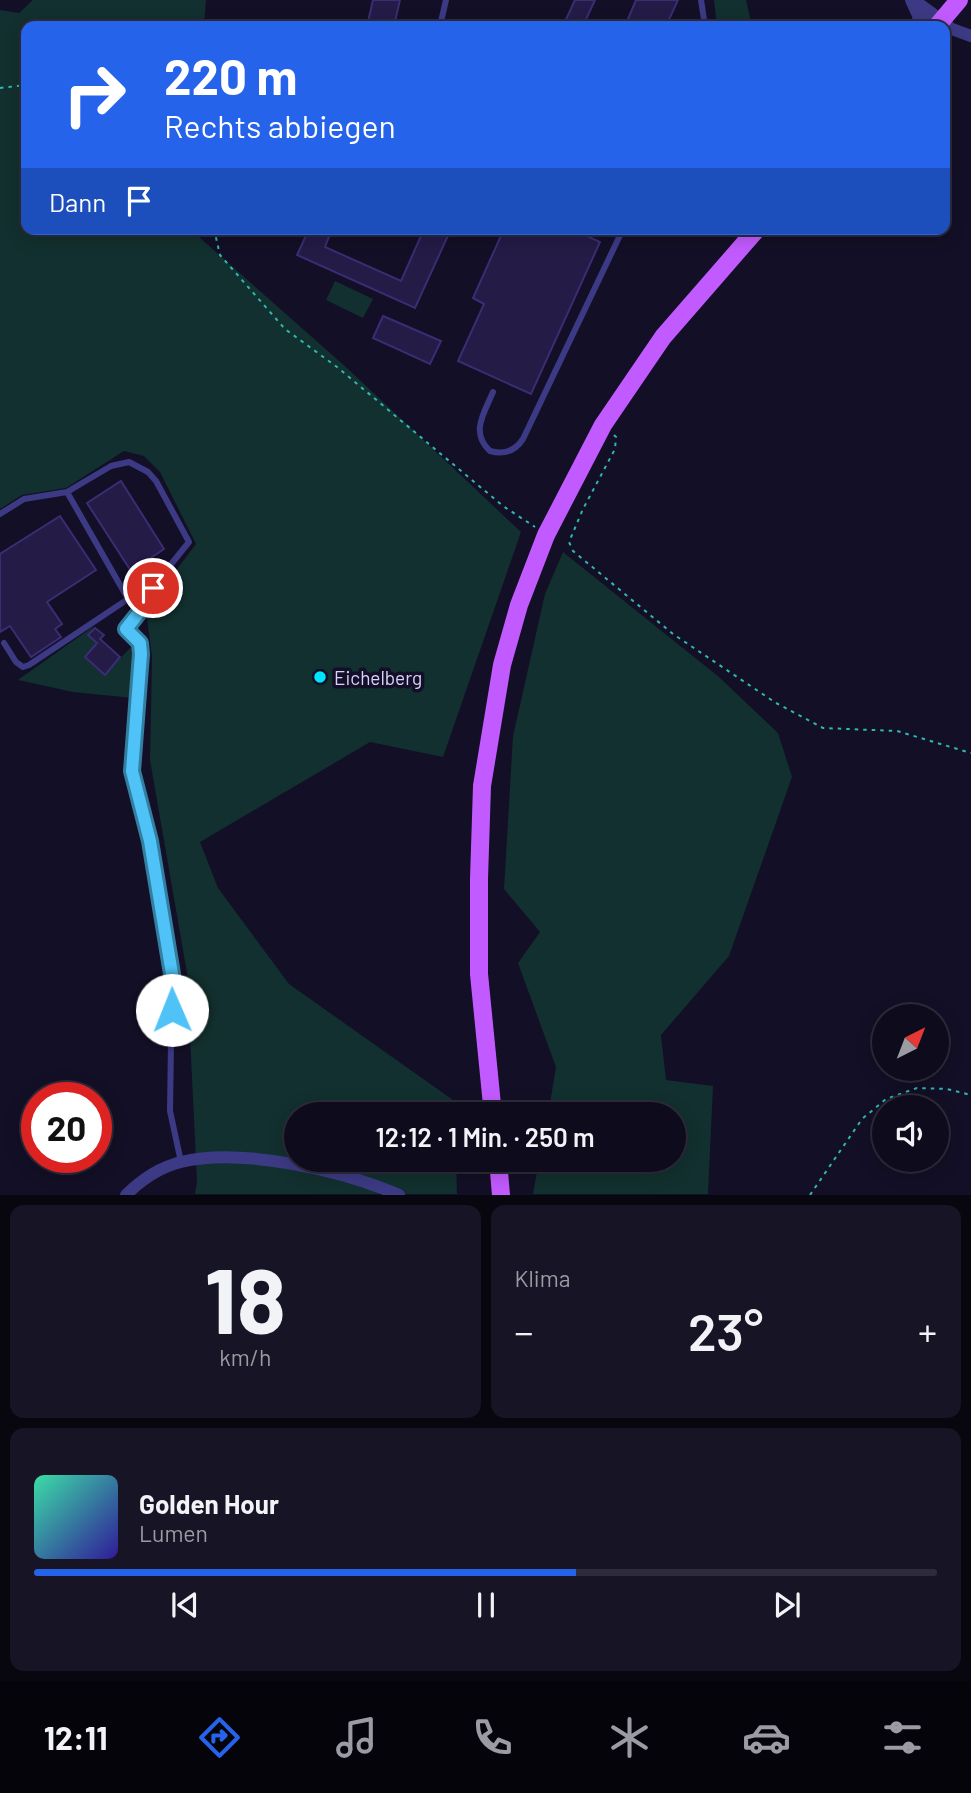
<!DOCTYPE html>
<html lang="de">
<meta charset="utf-8">
<style>
:root{--surface:#0e0b1c;--page:#171425;--text:#f1f3f6;--muted:#9b9ba3;--line:#2e2b3b;--accent:#2563eb}
body{margin:0;font-family:Barlow,sans-serif;background:var(--page);color:var(--text);height:100vh;display:flex;flex-direction:column;font-size:26px;white-space:nowrap}
*{box-sizing:border-box;margin:0}
p{font-size:23px;color:var(--muted)}
.icon{flex:none;width:38px;height:38px;fill:none;stroke:currentColor;stroke-width:2;stroke-linecap:round;stroke-linejoin:round}
.map{position:relative;height:1195px;overflow:hidden}
.panel{display:flex;flex-direction:column;gap:10px;padding:10px;background:#08060f;flex:1}
.panel>*{flex:none}
.top-card{position:absolute;left:21px;top:21px;width:929px;height:214px;border-radius:14px;box-shadow:0 4px 18px #0003,0 0 0 2px var(--line);background:#2563eb;color:#fff;overflow:hidden}
.needle{width:46px;rotate:42deg}
.buttons{position:absolute;left:872px;top:1004px;display:grid;gap:14px}
.buttons a{display:grid;place-items:center;width:77px;height:77px;border-radius:50%;background:var(--surface);box-shadow:0 4px 18px #0003,0 0 0 2px var(--line);font-size:35px}
.speed{position:absolute;left:21px;top:1082px;display:flex;gap:14px;font-size:35px;font-weight:700;text-align:center}
.speed>*{display:grid;place-content:center;width:91px;height:91px;border-radius:50%;background:var(--surface);box-shadow:0 4px 18px #0003,0 0 0 2px var(--line);line-height:1}
.speed .limit{border:10px solid #d22;background:#fff;color:#111}
.pin{position:absolute;display:grid;place-items:center;width:60px;height:60px;color:#fff;margin:-30px;border:4px solid #fff;border-radius:50%;box-shadow:0 2px 7px #0007}
.me{position:absolute;width:77px;margin:-38px;rotate:359deg;stroke-linejoin:round;filter:drop-shadow(0 0 5px #0008)}
.turn{display:flex;align-items:center;gap:24px;height:147px;padding:0 28px;font-size:32px}
.turn .icon{width:91px;height:91px;stroke-width:2.5}
.turn b{display:block;font-size:49px;line-height:60px}
.then{display:flex;align-items:center;height:66px;padding:0 28px;background:#0003;gap:14px;font-size:26px}
.big{font-size:52px;font-weight:600;line-height:1.1}
.panel .card{flex:1;display:flex;flex-direction:column;justify-content:center;gap:10px;min-width:0;padding:0 24px;border-radius:14px;background:var(--page)}
.panel .dial{align-items:center;gap:0}
.dial b{font-size:91px;line-height:1}
.song{display:flex;align-items:center;gap:21px}
.cover{width:84px;height:84px;border-radius:10px;background:linear-gradient(135deg,hsl(160 70% 55%),hsl(250 70% 35%))}
.played{height:7px;border-radius:4px;background:linear-gradient(90deg,var(--accent) 60%,var(--line) 60%)}
.keys{display:flex;justify-content:space-around;direction:ltr}
.heat{display:flex;justify-content:space-between;align-items:center;font-size:38px;direction:ltr}
.panel .tiles{flex:1;display:grid;gap:10px;grid-template-columns:1fr 1fr}
.card:last-child{grid-column:span 2}
.trip{position:absolute;left:284px;top:1102px;width:402px;height:70px;border-radius:35px;background:var(--surface);box-shadow:0 4px 18px #0003,0 0 0 2px var(--line);font-weight:600;line-height:70px;text-align:center}
.dock{display:flex;height:112px;justify-content:space-around;align-items:center;background:#06040b;color:var(--muted)}
.dock .icon{width:49px;height:49px}
.dock .active{color:var(--accent)}
.dock b{font-size:32px;color:var(--text)}
.map>svg:first-child{display:block}
</style>
<div class="map">
<svg width="971" height="1195" viewBox="0 0 971 1195">
<rect width="100%" height="100%" fill="#130f26"/>
<path fill="#12302f" d="M33 0H206L204 26H26V229H190L347 368 521 532 443 757 370 742 200 842 218 888 289 984 453 1100V1115H296V1160H456L457 1194H195L197 1182 187 973 150 760 152 657 146 610 196 544 160 472 144 456 124 451 66 488 22 495 0 509V10L19 13Z
M714 0H746L752 26H717Z
M335 281 373 299 363 318 326 300Z
M563 552 719 677 778 733 792 777 729 956 661 1035 666 1080 713 1086 708 1194H533L539 1160H674V1115H548L556 1067 518 963 540 932 504 889 513 736 545 594Z
M94 626 88 635 97 643 85 657 105 674 133 645 136 659 133 698 73 692 18 680Z"/>
<path fill="#241b47" stroke="#3b2d73" stroke-width="2" d="M373 0H400L394 26H367Z
M575 0H595L583 26H563Z
M636 0H678L666 26H625Z
M309 229H332L325 247 401 281 424 229H451L415 308 297 255Z
M504 229H572L600 242 531 394 458 361 484 304 473 298Z
M383 316 441 341 430 364 373 338Z
M121 481 164 549 131 571 87 503Z
M60 516 96 570 47 602 62 624 55 629 61 637 31 657 10 626 0 632V554Z
M95 628 104 635 100 639 120 657 105 675 85 657 97 643 88 635Z"/>
<g fill="none" stroke-linecap="round" stroke-linejoin="round">
<path stroke="#2fb8b0" stroke-width="2" stroke-dasharray="3.5 5" stroke-linecap="butt" d="M0 88 26 85
M214 229 220 255 285 329 337 367 503 506 535 527
M614 435 616 437 615 449 583 509 569 542 573 551 673 634 776 703 823 728 897 731 971 753
M810 1195 862 1119 886 1099 917 1088 947 1089 971 1095"/>
<path stroke="#3d3a85" stroke-width="6" d="M701 0 705 26
M440 26 446 0
M493 392C484 413 470 433 490 451 504 455 515 451 523 439L623 229
M67 492 128 599
M0 514 24 499 67 492 111 466 129 462 148 472 156 481 189 542 139 604
M4 643 16 662 23 667 29 665 128 599 139 604 141 610 126 629 140 643 141 654 132 771 150 841 172 974 170 1111 181 1162"/>
<path stroke="#3d3a85" stroke-width="12" d="M941 21 952 29 971 36
M126 1195C141 1180 161 1167 181 1162 241 1147 344 1171 399 1195"/>
<path stroke="#3d3a85" stroke-width="14" d="M912 0 941 21
M913 2 919 15 920 26"/>
<path stroke="#c25bff" stroke-width="18" d="M937 26 959 0
M493 1115 479 974V879L482 786 502 665 519 605 546 535 603 425 663 337 757 229
M498 1160 501 1195"/>
</g>
<g fill="none" stroke-linecap="round" stroke-linejoin="round">
<g stroke="#337fa1" stroke-width="18">
<path id="route" d="M153 588 139 604 141 610 126 629 140 643 141 654 132 771 150 841 172 974V1010"/>
</g>
<use href="#route" stroke="#4fc3f7" stroke-width="12"/>
</g>
<circle fill="#00e5ff" stroke="#130f26" stroke-width="2.5" cx="320" cy="677" r="7"/>
<g text-anchor="middle" dominant-baseline="central" stroke-width="7" stroke-linejoin="round" paint-order="stroke">
<g font-size="19" fill="#d9d4ff" stroke="#130f26" text-anchor="start">
<text x="334" y="677">Eichelberg</text>
</g>
</g>
</svg>
<div class="buttons">
<a><svg class="needle" viewBox="-14 -14 28 28"><path d="M0-13l5 13h-10z" fill="#e53935"/><path d="M0 13l5-13h-10z" fill="#9b9ba3"/></svg></a>
<a><svg class="icon" aria-label="sound" viewBox="0 0 24 24"><path d="M4 9h4l5-4v14l-5-4H4zM17 9q2 3 0 6"/></svg></a>
</div>
<div class="speed"><div class="limit">20</div></div>
<div class="pin" style="left:153px;top:588px;background:#d93025"><svg class="icon" aria-label="arrive" viewBox="0 0 24 24"><path d="M6 21V4h12l-3 4 3 4H6"/></svg></div>
<svg class="me" style="left:172px;top:1010px" viewBox="-20 -20 40 40"><circle r="19" fill="#fff"/><path d="M0-13L10 11 0 6-10 11z" fill="#4fc3f7"/></svg>
<div class="trip">12:12 · 1 Min. · 250 m</div>
<div class="top-card">
<div class="turn"><svg class="icon" aria-label="right" viewBox="0 0 24 24"><path d="M7 20v-9h11M14 6l5 5-5 5"/></svg><div><b>220 m</b>Rechts abbiegen</div></div>
<div class="then">Dann<svg class="icon" aria-label="arrive" viewBox="0 0 24 24"><path d="M6 21V4h12l-3 4 3 4H6"/></svg></div>
</div>
</div>
<section class="panel">
<div class="tiles">
<div class="card dial"><b>18</b><p>km/h</p></div>
<div class="card"><p>Klima</p>
<div class="heat"><a>−</a><b class="big">23°</b><a>+</a></div>
</div>
<div class="card">
<div class="song"><i class="cover"></i><div><b>Golden Hour</b><p>Lumen</p></div></div>
<div class="played"></div>
<div class="keys"><svg class="icon" aria-label="previous" viewBox="0 0 24 24"><path d="M18 5L8 12l10 7zM5 5v14"/></svg><svg class="icon" aria-label="pause" viewBox="0 0 24 24"><path d="M8 5v14M16 5v14"/></svg><svg class="icon" aria-label="next" viewBox="0 0 24 24"><path d="M6 5l10 7-10 7zM19 5v14"/></svg></div>
</div>
</div>
</section>
<nav class="dock">
<b>12:11</b>
<svg class="icon active" aria-label="directions" viewBox="0 0 24 24"><path d="M12 3l9 9-9 9-9-9zM9 14v-3h6M13 9l2 2-2 2"/></svg>
<svg class="icon" aria-label="music" viewBox="0 0 24 24"><path d="M9 18V5l10-2v13"/><circle cx="6" cy="18" r="3"/><circle cx="16" cy="16" r="3"/></svg>
<svg class="icon" aria-label="phone" viewBox="0 0 24 24"><path d="M5 4h4l2 5-3 2q2 4 5 5l2-3 5 2v4C11 20 4 13 5 4z"/></svg>
<svg class="icon" aria-label="climate" viewBox="0 0 24 24"><path d="M12 3v18M4 7l16 10M4 17L20 7"/></svg>
<svg class="icon" aria-label="car" viewBox="0 0 24 24"><path d="M5 17H2v-5l4-1 3-4h7l3 4 3 1v5h-3M9 17h6M6 11h13"/><circle cx="7" cy="17" r="2"/><circle cx="17" cy="17" r="2"/></svg>
<svg class="icon" aria-label="filters" viewBox="0 0 24 24"><path d="M4 7h16M4 17h16"/><circle cx="9" cy="7" r="2"/><circle cx="15" cy="17" r="2"/></svg>
</nav>
